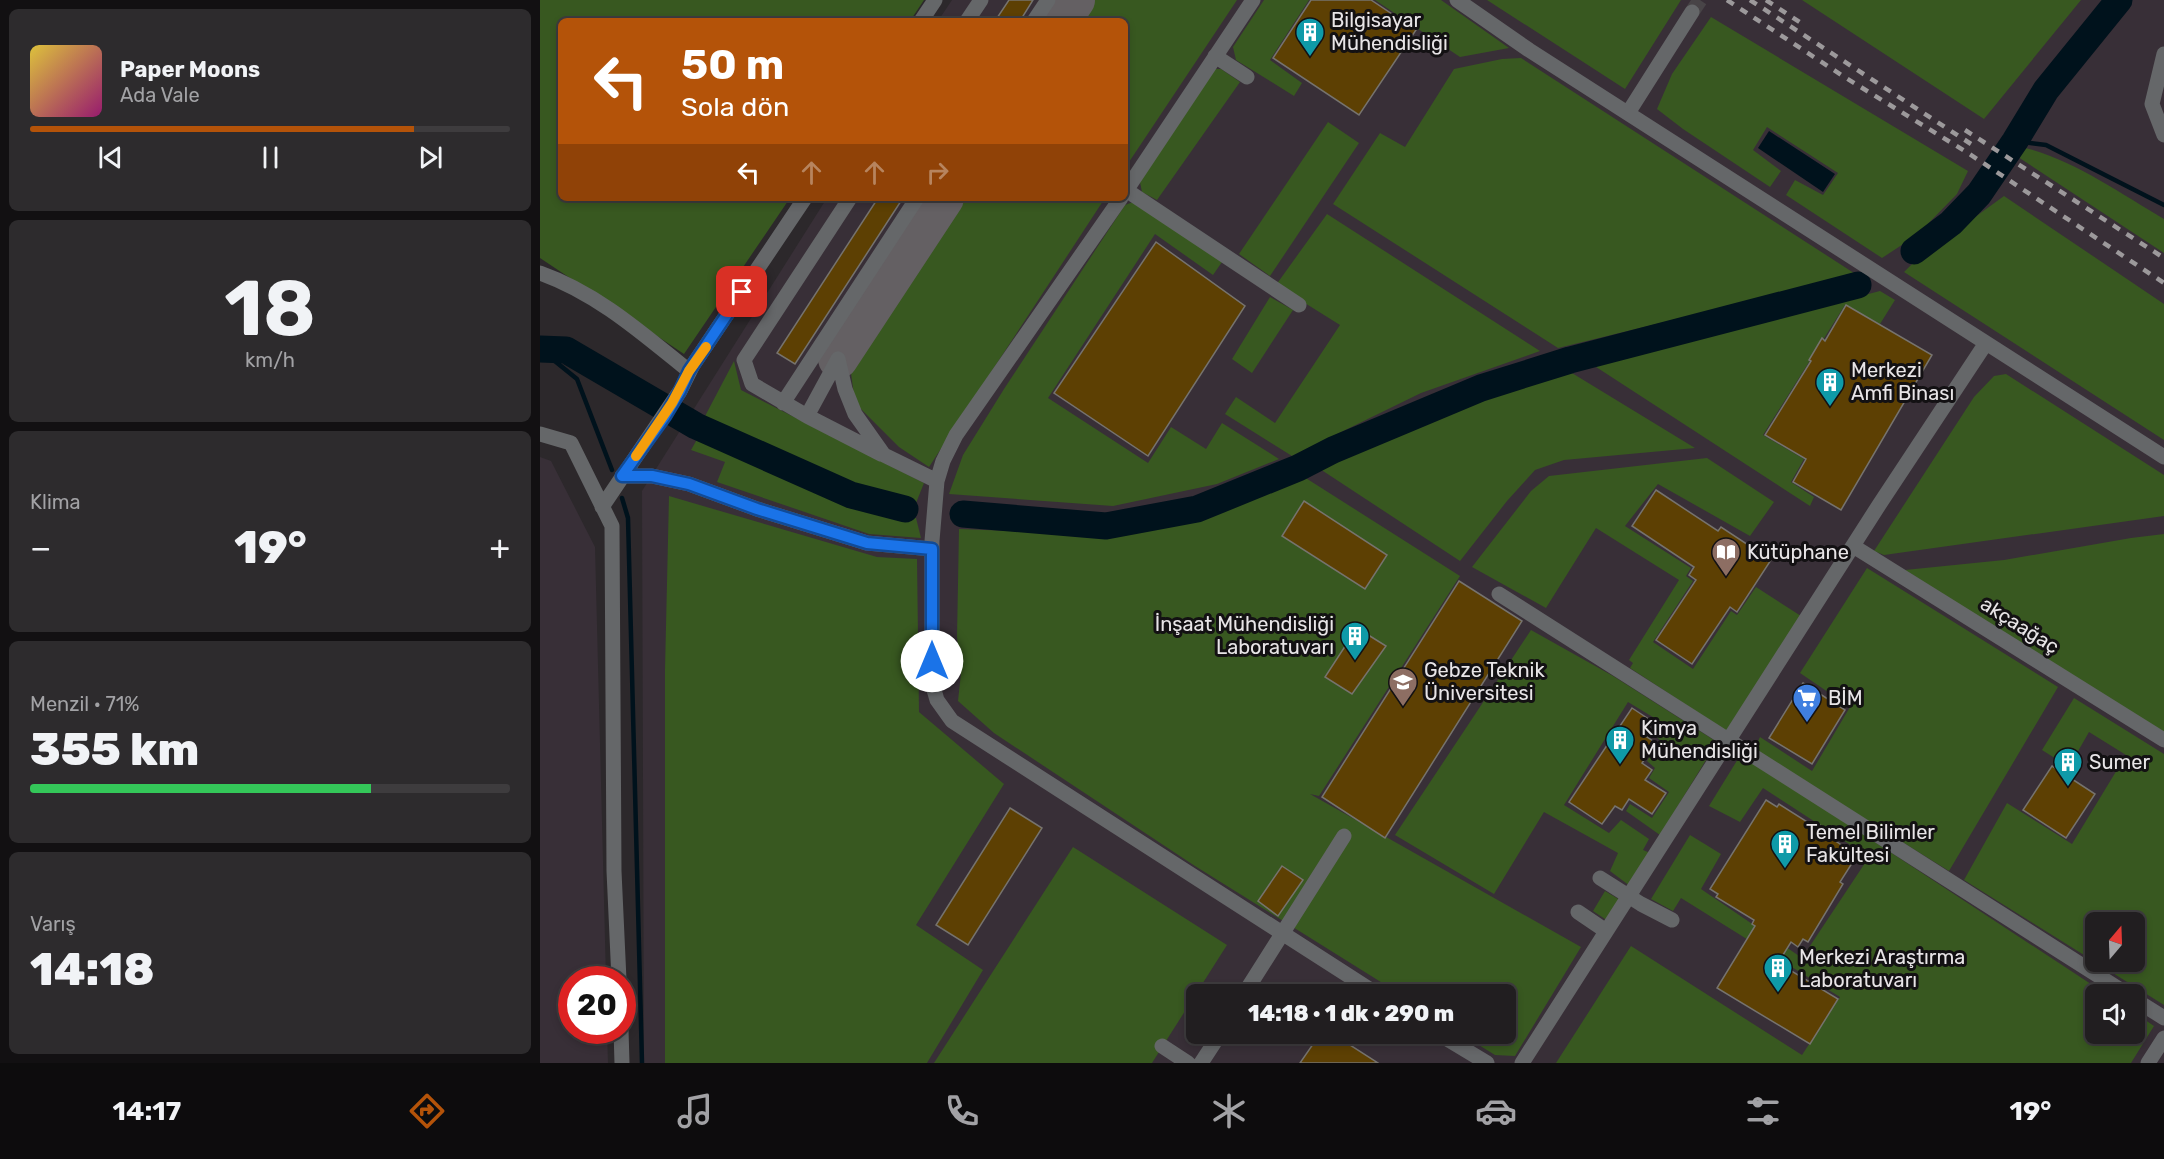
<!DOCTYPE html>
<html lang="tr">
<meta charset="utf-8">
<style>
:root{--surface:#211e20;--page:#2d2b2d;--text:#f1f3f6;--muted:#a2a2a5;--line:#3e3c3e;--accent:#b45309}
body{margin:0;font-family:Rubik,sans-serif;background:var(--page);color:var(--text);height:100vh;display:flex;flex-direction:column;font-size:22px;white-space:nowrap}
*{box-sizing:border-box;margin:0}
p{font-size:20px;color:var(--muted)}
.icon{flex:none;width:33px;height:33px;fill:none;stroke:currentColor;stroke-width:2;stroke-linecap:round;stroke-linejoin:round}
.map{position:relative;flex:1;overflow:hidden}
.panel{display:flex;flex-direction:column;gap:9px;padding:9px;background:#121012;width:540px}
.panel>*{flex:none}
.guide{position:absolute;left:18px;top:18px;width:570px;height:183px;border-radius:9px;box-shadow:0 3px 9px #0003,0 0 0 2px var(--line);background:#b45309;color:#fff;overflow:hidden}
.needle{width:39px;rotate:19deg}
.tools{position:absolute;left:1545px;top:912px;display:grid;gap:12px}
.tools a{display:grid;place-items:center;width:60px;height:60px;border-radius:9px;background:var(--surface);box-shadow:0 3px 9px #0003,0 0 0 2px var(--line);font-size:30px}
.speed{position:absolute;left:18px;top:966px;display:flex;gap:12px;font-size:30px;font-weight:700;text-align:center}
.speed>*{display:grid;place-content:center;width:78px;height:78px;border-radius:50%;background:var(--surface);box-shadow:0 3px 9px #0003,0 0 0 2px var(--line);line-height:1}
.speed .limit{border:9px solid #d22;background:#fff;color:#111}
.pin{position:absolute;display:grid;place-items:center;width:51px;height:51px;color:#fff;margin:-26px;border-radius:12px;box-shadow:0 3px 9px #0006}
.me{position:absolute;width:66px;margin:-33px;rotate:0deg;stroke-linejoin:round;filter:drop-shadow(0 0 4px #0008)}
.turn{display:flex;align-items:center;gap:21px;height:126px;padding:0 24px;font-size:27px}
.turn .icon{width:78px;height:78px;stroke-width:2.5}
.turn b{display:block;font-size:42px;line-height:51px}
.lanes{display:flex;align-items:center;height:57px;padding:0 24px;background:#0003;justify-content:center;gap:30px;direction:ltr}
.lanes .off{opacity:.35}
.big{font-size:45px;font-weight:800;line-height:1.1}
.panel .widget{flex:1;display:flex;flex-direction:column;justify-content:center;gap:9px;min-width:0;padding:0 21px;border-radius:9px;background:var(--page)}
.panel .dial{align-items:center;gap:0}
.dial b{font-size:78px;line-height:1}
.song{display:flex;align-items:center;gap:18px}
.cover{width:72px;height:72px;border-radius:9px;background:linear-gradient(135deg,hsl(50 70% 55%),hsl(320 70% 35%))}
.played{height:6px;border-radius:3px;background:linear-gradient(90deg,var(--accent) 80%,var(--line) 80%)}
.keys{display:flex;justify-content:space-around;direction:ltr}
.heat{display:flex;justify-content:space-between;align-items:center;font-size:33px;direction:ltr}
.charge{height:9px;border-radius:4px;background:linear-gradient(90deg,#34c759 71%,var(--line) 0)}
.trip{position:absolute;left:646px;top:984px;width:330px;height:60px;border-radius:9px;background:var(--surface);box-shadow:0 3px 9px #0003,0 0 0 2px var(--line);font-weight:800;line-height:60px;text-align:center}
.dock{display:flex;height:96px;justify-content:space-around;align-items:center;background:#0d0c0d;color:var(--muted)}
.dock .icon{width:42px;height:42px}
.dock .selected{color:var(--accent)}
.dock b{font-size:27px;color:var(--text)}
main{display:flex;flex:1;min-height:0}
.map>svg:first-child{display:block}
</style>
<main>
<section class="panel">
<div class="widget">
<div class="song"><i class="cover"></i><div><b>Paper Moons</b><p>Ada Vale</p></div></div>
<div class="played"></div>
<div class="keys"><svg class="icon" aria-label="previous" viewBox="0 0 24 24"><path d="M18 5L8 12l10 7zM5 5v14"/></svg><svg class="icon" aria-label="pause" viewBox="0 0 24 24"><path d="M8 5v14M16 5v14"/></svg><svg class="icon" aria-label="next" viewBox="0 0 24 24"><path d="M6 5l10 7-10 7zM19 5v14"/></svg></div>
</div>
<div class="widget dial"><b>18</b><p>km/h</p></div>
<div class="widget"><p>Klima</p>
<div class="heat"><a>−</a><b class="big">19°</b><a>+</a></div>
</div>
<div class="widget"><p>Menzil · 71%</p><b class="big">355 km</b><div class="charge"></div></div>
<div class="widget"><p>Varış</p><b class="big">14:18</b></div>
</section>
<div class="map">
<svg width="1624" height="1063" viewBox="0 0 1624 1063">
<rect width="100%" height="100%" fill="#2c282b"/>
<path fill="#382f37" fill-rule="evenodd" d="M412 0H1624V1063H104L102 491 287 198H585V21H398ZM1556 922H1594V962H1556ZM657 994H966V1034H657ZM1556 994H1594V1034H1556Z
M0 457 11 461 55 547 66 979 32 980V1030L67 1031 68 1063H0Z"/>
<path fill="#385820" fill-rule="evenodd" d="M0 0H384L370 21H21V198H250L144 354 0 258Z
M554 0H697L585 168V21H540Z
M724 0H769L730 60 762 83 754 96 696 60 693 47Z
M835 0H901L969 48 920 57Z
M947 0H1141L1085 89Z
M1262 0H1541L1444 119Z
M1171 17 1428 171 1417 194 1377 235 1342 258 1246 195 1255 180 1283 195 1298 173 1227 127 1213 150 1241 171 1230 187 1143 129 1117 109 1132 74Z
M981 58 1317 275 1018 348 793 204 840 133 865 147 914 69 962 59Z
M672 69H681L700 82 617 200 602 192 600 182Z
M788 122 819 143 730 276 699 254Z
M1477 146C1530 157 1578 192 1624 219V253L1472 153Z
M1464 196 1624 304V440L1364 272 1376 260Z
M425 198H565L389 467 359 447 315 403 311 373Z
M593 202 682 262 673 275 615 234 508 398 608 463 631 427 666 449 682 423 739 459 677 484 573 506 409 494 423 455 464 389 585 205Z
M787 214 1000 351 881 393 752 456 685 414 696 397 735 423 800 325 736 285Z
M1340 291 1355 300 1340 324 1305 305 1223 435 1264 459 1251 482 1274 497 1270 506 1053 365Z
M730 297 753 310 712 373 692 359Z
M194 361 201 390 384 483 376 503 316 488 163 420Z
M1027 370 1155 448 1024 460 995 470 967 501 920 561 780 469 943 396Z
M1466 374 1624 475V516L1344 555 1334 551 1434 397 1454 376Z
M160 434 339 513 376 518 381 538 329 534 177 482 185 462 151 450Z
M1167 458 1234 502 1210 536 1118 484 1085 526 1151 568 1146 576 1153 581 1113 642 1153 669 1191 611 1197 615 1216 587 1261 616 1186 731 1090 668 1093 663 1089 660 1139 580 1056 528 1006 608 932 567 991 491 1009 476Z
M761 475 920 576 779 796 770 794 1041 947 975 1056 955 1055 921 1034H966V994H860L655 866 454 733 418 701 421 673 417 637 419 529 571 535 668 512Z
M129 496 337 557 377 559 379 712 464 784 376 925 443 970 387 1063H125V670Z
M1624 534V734L1365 570 1464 560 1591 538Z
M1327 568 1518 687 1409 871 1214 750 1220 737 1272 771 1310 707 1260 673Z
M991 630 1073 676 1177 742 1120 835 1086 811 1090 804 1112 818 1129 792 1109 778 1115 768 1107 761 1120 740 1113 734 1121 722 1088 702 1024 805 1069 833 1081 820 1109 839 1103 850 1110 853 1090 886 1070 871 1078 853 1004 812 954 894 855 835Z
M1534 698 1624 754V1005L1424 880 1467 803 1532 844 1586 755 1549 732 1529 767 1502 750ZM1556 922H1594V962H1556Z
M1201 754 1566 994H1556V1034H1594L1595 1013 1614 1026 1591 1063H1016L1091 946 1262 1055 1300 997 1141 898 1133 911 1111 899 1150 835 1181 854 1161 889 1262 958 1329 857 1223 788 1200 822 1169 806Z
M533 847 687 945 612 1063H394Z
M1065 891 1080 900 1068 921 1053 911Z"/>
<path fill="#00121c" d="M1229 131 1295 174 1283 192 1218 148Z"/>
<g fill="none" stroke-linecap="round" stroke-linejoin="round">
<path stroke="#00121c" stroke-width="4.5" d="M1475 141 1506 145 1624 205
M0 349 37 379 72 470
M82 498 88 518 102 1063"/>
<path stroke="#00121c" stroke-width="27" d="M1374 251 1411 223 1439 194 1475 141 1506 90 1579 0
M0 349 26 350 156 426 311 495 365 509
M423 514 566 526 657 509 758 468 793 450 941 388 1030 360 1318 285"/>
<path stroke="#646063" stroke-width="40" d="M521 21 535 0
M298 359 404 198"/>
</g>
<path fill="#5d4003" stroke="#76736e" stroke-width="1.5" d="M469 0H493L480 21H455Z
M771 0H831L876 30 819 115 733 58Z
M338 198H363L255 364 237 353Z
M616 242 705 306 608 456 514 393Z
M1306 305 1392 355 1301 510 1253 482 1266 459 1225 435 1271 361 1269 360 1282 338 1285 341Z
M1116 490 1178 531 1181 527 1231 560 1197 612 1190 607 1152 664 1116 640 1156 580 1149 575 1154 567 1092 526Z
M764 501 847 555 825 589 742 536Z
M919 581 982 621 845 838 782 797Z
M817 628 846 646 812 694 785 677Z
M1263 683 1305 710 1272 764 1229 738Z
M1092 708 1113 722 1104 735 1116 743 1102 763 1112 770 1105 780 1126 793 1112 814 1089 799 1082 810 1075 806 1062 824 1029 802Z
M1512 766 1555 794 1526 838 1483 810Z
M1226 800 1237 807 1239 804 1275 827 1277 823 1296 836 1294 840 1309 850 1308 852 1316 857 1300 882 1303 884 1268 942 1263 939 1258 947 1251 942 1238 963 1298 999 1270 1044 1177 988 1215 926 1212 924 1214 920 1176 897 1178 894 1170 889Z
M470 808 502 828 428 945 396 925Z
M742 866 763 880 738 916 718 901Z
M780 1034H793L838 1063H760Z"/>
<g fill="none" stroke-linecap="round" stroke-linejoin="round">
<path stroke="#484447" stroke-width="15" stroke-dasharray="15 8" stroke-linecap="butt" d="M1152 12 1160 0"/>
<path stroke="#656769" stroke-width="15" d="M917 0 989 50 1624 457
M381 21 395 0
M427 21 441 0
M494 21 508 0
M1624 54 1612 104 1624 135
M675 56 707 77
M1088 113 1152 12
M586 190 759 305
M585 192 713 0
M581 198 416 435 403 461 397 481 392 541V683L397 700 412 721 837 994
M0 273C57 293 103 334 149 371
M298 359 305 389 315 414 344 455 397 481
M298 359 267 416 341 454
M243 403 377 198
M267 416 212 384 204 360 310 198
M0 434 31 443 72 526 74 871 79 980
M82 476H112L149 484 217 509 327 543 392 549
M62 507 140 391 153 365 265 198
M1313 546 1624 740
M959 594 1587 994
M1060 878 1101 904 1132 920
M1038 912 1066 931
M704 994 804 836
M1594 999 1624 1018
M81 1030 82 1063
M899 1034 947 1063
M622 1046 648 1063
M661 1063 680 1034
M982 1063 1339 505 1446 343
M1608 1063 1624 1038"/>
<path stroke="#9c999b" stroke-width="4.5" stroke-dasharray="8 8" stroke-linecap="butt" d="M1187 0 1306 78 1428 153 1624 283
M1210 0 1431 144
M1226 0 1264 25
M1425 130 1624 258"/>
</g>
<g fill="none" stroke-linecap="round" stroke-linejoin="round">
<g stroke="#114b97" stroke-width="15">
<path id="route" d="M202 292 149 371 140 391 125 416 82 476H112L149 484 217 509 327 543 392 549V661"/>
</g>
<use href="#route" stroke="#1a73e8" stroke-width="10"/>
<path stroke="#f59e0b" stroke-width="10" d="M96 456 132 403 149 371 166 347"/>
</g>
<defs>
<g id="building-pin" transform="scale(1.5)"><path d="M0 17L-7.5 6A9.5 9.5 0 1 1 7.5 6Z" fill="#0f9aa8" stroke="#131113"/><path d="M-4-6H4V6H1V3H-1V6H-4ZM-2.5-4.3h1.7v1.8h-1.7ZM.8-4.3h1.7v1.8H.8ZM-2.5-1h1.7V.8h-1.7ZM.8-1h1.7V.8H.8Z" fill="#fff"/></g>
<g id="library-pin" transform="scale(1.5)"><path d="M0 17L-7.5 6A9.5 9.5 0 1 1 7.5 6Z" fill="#8d6e63" stroke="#131113"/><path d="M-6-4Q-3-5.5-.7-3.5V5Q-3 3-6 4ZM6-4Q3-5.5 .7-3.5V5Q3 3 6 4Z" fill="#fff"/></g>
<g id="university-pin" transform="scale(1.5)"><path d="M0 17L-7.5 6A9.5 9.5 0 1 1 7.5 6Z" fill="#8d6e63" stroke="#131113"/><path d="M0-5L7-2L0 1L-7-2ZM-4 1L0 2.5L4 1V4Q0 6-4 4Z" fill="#fff"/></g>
<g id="supermarket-pin" transform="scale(1.5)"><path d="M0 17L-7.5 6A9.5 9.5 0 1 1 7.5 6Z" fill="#3f7fe0" stroke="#131113"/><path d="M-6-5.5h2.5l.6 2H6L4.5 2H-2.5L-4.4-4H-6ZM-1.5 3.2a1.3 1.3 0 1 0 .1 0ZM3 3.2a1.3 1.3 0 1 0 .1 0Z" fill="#fff"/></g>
</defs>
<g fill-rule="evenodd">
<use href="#building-pin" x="770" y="32"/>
<use href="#building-pin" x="1290" y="382"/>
<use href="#library-pin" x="1186" y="552"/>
<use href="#building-pin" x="815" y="636"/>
<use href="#university-pin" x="863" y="682"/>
<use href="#supermarket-pin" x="1267" y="698"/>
<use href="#building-pin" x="1080" y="740"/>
<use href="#building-pin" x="1528" y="762"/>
<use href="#building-pin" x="1245" y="844"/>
<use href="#building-pin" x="1238" y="968"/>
</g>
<g text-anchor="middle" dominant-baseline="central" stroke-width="6" stroke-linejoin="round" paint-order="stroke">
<g font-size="20" fill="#e8e5e7" stroke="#131113" text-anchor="start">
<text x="791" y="20">Bilgisayar<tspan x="791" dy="23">Mühendisliği</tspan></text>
<text x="1311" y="370">Merkezi<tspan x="1311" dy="23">Amfi Binası</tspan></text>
<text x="1207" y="552">Kütüphane</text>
<text x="794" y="624" text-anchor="end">İnşaat Mühendisliği<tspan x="794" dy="23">Laboratuvarı</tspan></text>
<text x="884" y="670">Gebze Teknik<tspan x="884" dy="23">Üniversitesi</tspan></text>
<text x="1288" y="698">BİM</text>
<text x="1101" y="728">Kimya<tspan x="1101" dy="23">Mühendisliği</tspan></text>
<text x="1549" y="762">Sumer</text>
<text x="1266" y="832">Temel Bilimler<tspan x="1266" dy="23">Fakültesi</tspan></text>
<text x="1259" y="957">Merkezi Araştırma<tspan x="1259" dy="23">Laboratuvarı</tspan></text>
</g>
<g font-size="20" fill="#e8e5e7" stroke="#131113">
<text transform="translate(1480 625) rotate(32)">akçaağaç</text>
</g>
</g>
</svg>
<div class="tools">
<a><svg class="needle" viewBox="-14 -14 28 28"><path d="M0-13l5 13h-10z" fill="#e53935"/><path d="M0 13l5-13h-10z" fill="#a2a2a5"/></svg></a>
<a><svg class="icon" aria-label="sound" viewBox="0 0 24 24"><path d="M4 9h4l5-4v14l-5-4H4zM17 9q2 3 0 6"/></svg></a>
</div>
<div class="speed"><div class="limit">20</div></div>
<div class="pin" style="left:202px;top:292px;background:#d93025"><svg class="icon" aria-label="arrive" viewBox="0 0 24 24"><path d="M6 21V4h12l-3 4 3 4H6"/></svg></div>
<svg class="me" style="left:392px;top:661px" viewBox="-20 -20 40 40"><circle r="19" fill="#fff"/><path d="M0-13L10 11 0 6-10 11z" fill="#1a73e8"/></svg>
<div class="trip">14:18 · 1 dk · 290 m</div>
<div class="guide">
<div class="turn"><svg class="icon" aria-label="left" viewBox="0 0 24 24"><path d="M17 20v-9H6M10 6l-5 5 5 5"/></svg><div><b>50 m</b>Sola dön</div></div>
<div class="lanes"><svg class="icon" aria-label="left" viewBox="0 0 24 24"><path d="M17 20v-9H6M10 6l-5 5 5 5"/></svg><svg class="icon off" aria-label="ahead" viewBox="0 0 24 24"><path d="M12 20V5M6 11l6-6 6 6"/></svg><svg class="icon off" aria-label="ahead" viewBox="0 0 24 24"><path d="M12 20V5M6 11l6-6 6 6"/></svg><svg class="icon off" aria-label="right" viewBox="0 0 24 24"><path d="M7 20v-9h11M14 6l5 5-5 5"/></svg></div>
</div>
</div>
</main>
<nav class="dock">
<b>14:17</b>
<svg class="icon selected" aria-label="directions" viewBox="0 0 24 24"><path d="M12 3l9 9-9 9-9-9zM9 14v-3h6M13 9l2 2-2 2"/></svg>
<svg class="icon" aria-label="music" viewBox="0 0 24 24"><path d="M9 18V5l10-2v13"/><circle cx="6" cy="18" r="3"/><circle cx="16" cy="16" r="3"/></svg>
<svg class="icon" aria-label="phone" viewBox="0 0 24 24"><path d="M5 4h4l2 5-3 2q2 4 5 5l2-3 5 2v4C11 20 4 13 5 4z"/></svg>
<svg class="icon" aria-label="climate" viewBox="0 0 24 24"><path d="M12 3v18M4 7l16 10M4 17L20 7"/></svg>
<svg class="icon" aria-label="car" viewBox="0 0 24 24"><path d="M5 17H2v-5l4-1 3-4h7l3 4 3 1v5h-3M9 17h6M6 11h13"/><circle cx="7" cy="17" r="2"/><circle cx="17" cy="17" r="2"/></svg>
<svg class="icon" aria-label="filters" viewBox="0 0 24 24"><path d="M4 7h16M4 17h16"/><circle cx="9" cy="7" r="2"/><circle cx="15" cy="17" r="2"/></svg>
<b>19°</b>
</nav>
